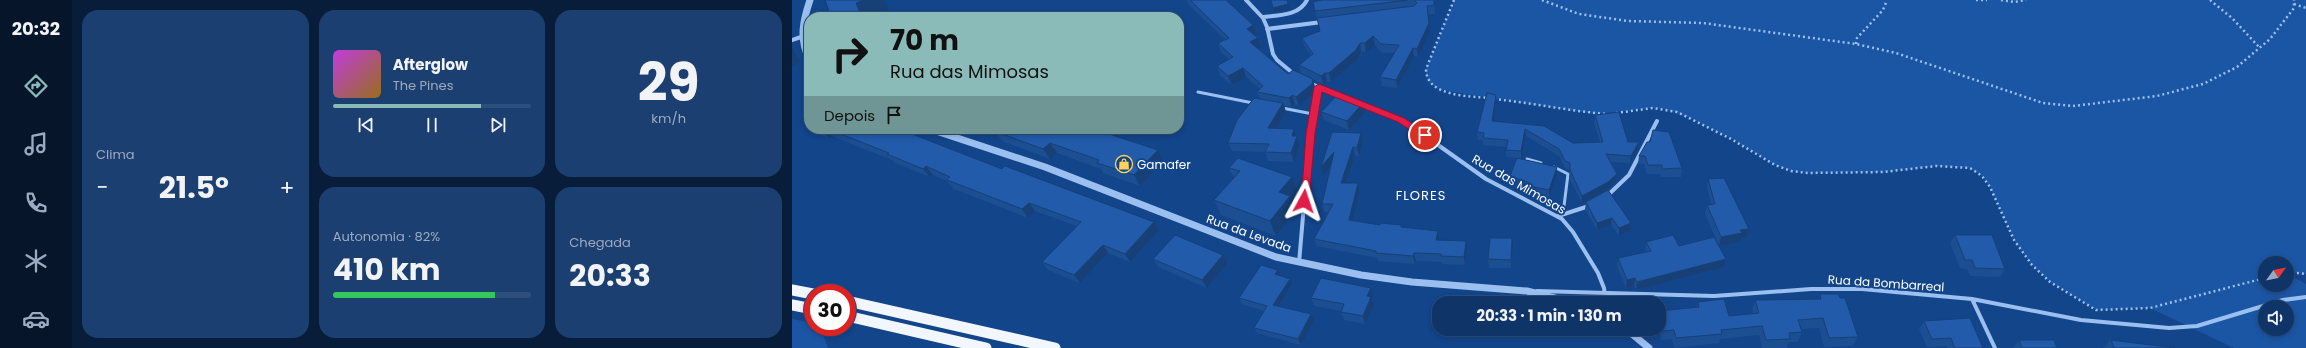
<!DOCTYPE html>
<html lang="pt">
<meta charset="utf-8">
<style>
:root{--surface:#0e3468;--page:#1c3f71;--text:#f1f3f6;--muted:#9baac0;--line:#2e4f7c;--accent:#8bbbb9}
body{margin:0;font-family:Poppins,sans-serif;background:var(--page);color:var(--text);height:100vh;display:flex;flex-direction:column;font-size:15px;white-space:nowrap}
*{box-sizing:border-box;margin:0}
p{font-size:13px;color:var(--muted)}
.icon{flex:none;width:22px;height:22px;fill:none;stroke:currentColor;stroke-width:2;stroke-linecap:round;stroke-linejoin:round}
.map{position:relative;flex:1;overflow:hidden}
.side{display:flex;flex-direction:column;gap:10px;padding:10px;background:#081d39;width:720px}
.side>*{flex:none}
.guide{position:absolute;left:12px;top:12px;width:380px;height:122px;border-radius:16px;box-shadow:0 2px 6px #0003,0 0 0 1px var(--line);background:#8bbbb9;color:#111;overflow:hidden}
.needle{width:26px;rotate:57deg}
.buttons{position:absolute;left:1466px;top:256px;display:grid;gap:8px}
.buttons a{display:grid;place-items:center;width:36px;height:36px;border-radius:50%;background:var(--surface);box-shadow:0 2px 6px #0003,0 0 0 1px var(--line);font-size:20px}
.speed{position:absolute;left:12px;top:284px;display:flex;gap:8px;font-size:20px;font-weight:700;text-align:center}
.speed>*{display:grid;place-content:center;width:52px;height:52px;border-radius:50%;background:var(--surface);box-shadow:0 2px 6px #0003,0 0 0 1px var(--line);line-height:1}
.speed .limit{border:6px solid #d22;background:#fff;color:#111}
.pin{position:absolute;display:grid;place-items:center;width:34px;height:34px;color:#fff;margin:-17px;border:2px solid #fff;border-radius:50%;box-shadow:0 1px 4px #0007}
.me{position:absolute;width:44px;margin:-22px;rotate:5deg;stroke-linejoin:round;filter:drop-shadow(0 0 3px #0008)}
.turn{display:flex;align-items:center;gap:14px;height:84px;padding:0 20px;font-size:18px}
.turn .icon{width:52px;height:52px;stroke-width:2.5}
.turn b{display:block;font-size:28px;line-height:34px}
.then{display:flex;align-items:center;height:38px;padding:0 20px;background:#0003;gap:8px;font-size:15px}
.big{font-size:30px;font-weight:700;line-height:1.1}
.side .tile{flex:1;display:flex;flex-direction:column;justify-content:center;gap:6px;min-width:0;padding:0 14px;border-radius:16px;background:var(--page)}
.side .dial{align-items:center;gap:0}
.dial b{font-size:52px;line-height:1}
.song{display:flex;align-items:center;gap:12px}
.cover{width:48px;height:48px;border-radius:6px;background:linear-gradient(135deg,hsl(290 70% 55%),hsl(40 70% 35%))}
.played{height:4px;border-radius:2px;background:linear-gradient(90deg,var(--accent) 75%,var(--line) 75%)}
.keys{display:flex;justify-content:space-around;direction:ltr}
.heat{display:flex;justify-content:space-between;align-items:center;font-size:22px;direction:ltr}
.charge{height:6px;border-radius:3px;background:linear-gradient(90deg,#34c759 82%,var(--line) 0)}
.side .tiles{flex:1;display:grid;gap:10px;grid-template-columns:repeat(3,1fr)}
.tile:first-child{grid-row:span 2}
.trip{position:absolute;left:640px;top:296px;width:234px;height:40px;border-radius:16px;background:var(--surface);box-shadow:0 2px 6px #0003,0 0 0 1px var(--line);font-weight:700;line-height:40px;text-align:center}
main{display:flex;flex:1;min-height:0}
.tab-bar{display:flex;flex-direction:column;width:72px;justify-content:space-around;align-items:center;background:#06152a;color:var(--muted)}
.tab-bar .icon{width:28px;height:28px}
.tab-bar .on{color:var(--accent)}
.tab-bar b{font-size:18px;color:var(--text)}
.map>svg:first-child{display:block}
</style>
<main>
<nav class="tab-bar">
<b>20:32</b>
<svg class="icon on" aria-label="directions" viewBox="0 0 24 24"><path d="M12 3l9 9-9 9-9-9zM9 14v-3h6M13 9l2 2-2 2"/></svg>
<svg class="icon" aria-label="music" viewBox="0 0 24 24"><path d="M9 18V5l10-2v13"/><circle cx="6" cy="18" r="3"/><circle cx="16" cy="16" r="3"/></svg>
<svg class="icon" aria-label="phone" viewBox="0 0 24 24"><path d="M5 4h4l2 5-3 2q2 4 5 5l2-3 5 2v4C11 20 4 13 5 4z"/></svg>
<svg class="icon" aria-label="climate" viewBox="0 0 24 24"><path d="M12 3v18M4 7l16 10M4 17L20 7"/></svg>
<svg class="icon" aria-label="car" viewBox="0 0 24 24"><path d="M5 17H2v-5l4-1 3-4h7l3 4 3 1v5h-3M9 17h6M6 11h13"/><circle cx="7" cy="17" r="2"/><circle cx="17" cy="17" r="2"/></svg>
</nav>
<section class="side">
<div class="tiles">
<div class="tile"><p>Clima</p>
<div class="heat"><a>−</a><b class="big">21.5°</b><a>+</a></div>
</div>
<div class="tile">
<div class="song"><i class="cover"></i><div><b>Afterglow</b><p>The Pines</p></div></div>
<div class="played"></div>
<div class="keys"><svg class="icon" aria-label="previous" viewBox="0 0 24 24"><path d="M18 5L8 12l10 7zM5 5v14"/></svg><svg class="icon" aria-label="pause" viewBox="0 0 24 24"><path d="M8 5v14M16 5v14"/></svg><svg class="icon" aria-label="next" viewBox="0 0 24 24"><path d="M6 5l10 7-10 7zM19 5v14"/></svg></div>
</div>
<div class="tile dial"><b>29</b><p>km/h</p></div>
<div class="tile"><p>Autonomia · 82%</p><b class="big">410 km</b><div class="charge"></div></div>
<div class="tile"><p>Chegada</p><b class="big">20:33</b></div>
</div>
</section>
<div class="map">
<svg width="1514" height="348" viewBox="0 0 1514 348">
<rect width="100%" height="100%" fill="#13458b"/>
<path fill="#1b56a5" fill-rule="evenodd" d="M662 0H1514V274L1495 272V263H1473V285H1495V274L1514 284V348H1442L1358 308 1304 310 1258 282 1240 265 1222 240 1198 187 1190 176 1178 168 1144 166 1091 172 1016 173 999 171 983 165 940 139 898 118 873 109 861 108 803 114 649 90C639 86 633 80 634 69ZM1473 307H1495V329H1473Z
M0 319 21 323V327H28L36 348H0Z"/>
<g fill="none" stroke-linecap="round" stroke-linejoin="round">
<path stroke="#9bc0f0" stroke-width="2.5" stroke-dasharray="2 3" stroke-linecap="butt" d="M662 0 634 69C634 97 678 96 697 98
M750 0 787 14 836 21 911 23 1064 44 1104 53 1251 103 1281 106 1365 96 1411 84 1445 67 1478 39 1502 8V0
M1184 0H1195
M1209 0 1222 2 1234 0
M1418 0 1440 18 1467 47
M1502 4 1514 8
M1064 44 1065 38 1091 10 1095 0
M702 99C740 103 777 111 815 114
M824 113 861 108 885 112 939 139 983 165 999 171 1016 173 1091 172 1144 166 1178 168 1190 176 1198 187 1222 240 1240 265 1258 282 1304 310 1358 308 1473 278
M1495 272 1514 274"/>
<path stroke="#9bc0f0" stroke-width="3" d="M406 92 461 103
M490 108 521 114
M735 159 749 163
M762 167 776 174 771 214"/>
<path stroke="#9bc0f0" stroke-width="4" d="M454 0 471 18 475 27 481 54 485 60 503 75
M471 17C487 15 507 16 515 0
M475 29 530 22
M0 40 9 37
M518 83 549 98
M569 105 615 123 694 179 770 219 781 232 806 273 812 288 814 303
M815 196 837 175 865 121
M766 216 797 206
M507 263 518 134 527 87
M745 291 922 296 1019 289H1070L1180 299 1289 320 1377 328 1405 326 1491 300 1514 297
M1180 299 1203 348"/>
<path stroke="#9bc0f0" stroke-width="7" d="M17 59C7 38 11 21 18 0
M138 129 253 167 484 257 569 275 620 282 735 291 782 303
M834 329 857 348"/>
<path stroke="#f2f6ff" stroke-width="11" d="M0 290 21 294
M55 301 263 348
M0 305 21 309
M55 316 194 348"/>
</g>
<path fill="#1c4e92" d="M395 0H434L461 25 464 34 462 35 466 38 469 47 466 48 496 74 521 79 523 88 522 92 507 106 503 104 500 107 492 105 494 112 484 128 502 129 508 145 502 162 476 161 473 152 440 151 436 143 468 99 465 92 468 89 454 77 440 85 428 75 425 66 437 59 429 52 426 43 433 40 397 5Z
M530 0H642L643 14H636L638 31 626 57 622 56 605 88 590 86 588 77 602 53H590L583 45 574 52 569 51 566 59 539 82 535 81 531 84 509 73 507 65 519 55 512 46 510 38 528 31 521 2Z
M572 102 574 111 557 130 532 120 529 112Z
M704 102 702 121 752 126 781 143 808 142 802 123 803 115 836 142H847L846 150 838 163 819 162 825 174 824 181 816 189 790 203 777 178 778 171 773 168 767 156 734 136 729 159 765 167V175L757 198 737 194V191L718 184V176L725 158 714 157V150L715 147 691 145V140H686L685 132Z
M17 118V129L11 122Z
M17 129H107L210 169 362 222 367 230 338 262 316 253 288 283 256 270 250 262 285 226 243 211 236 218 162 189 155 181 141 175 138 177 103 163 100 160 40 136 37 138 19 131Z
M201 129H324L329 138 371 161 348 186 311 173 309 169 265 153 258 159 210 141 202 131 203 130Z
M569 133 571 142 567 156H563L554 183H566L568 191 561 221 588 225H609L610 227 646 231 648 239 647 241 675 249 673 265 650 264V262L624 261 623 264 586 261 585 258 525 246 522 239 536 212H532L530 204 538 167 531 175Z
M855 142 890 168 889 177H869L868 174H855L852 164H846L847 156Z
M437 168 505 192 499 199 504 211 484 236 429 215 422 200 442 178Z
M916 179 957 229 955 237 949 238 948 242 927 246 913 214 915 205 919 204 915 187Z
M816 190 839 230 827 235 819 225 805 230 793 209 794 202Z
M1163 235 1213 269 1208 277 1178 276 1175 269 1168 268 1158 243Z
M854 242 887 246 932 267 844 290 842 286 834 288 825 266 826 258 854 252 853 250Z
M721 246 719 268H697L696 259Z
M431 255 435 263 415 288 366 267 361 259Z
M489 276 498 279 500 284 487 306 522 320 509 345 465 333 462 328 472 311 450 304 447 298Z
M1028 294 1048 298 1066 337 1061 346 1032 347 1027 328 1009 329 1010 332 1006 342H997L995 348H970L967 335 928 339 927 343 882 348 880 339 869 340 867 329V311L904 307 906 302 937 316 961 314 960 309 963 300 1026 299Z
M581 296 580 299 582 305 573 324 552 320 549 312V311L522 306 519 298Z
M1132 321 1191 348H1155L1154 346 1135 347 1127 329Z
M1227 340 1265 348H1221Z
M1319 340 1383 348H1311Z"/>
<path fill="#174077" d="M72 0H92L97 9 76 17H70L64 3Z
M496 4 498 9 482 12 481 8Z
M637 23 638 31 626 57 625 49Z
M461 25 464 34 458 37 455 29Z
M581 36 583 45 574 52 573 43Z
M466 38 469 47 461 50 458 42Z
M568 43 569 51 566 59 539 82 537 73Z
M0 48 8 62 0 66Z
M621 48 622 56 605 88 604 80Z
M451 68 454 77 440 85 436 76Z
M533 73 535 81 531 84 529 76Z
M521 79 523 88 522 92 507 106 504 97Z
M500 95 503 104 500 107 497 98Z
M704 95V102L701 129 700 121Z
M572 102 574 111 557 130 555 121Z
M491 103 494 112 479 136 476 128Z
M29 129H33L40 136 37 138Z
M323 129H324L329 139 317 134Z
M502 129 508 145 502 162 499 153 500 136Z
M733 129 734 136 729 159V151Z
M569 133 571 142 567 156 565 148Z
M847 142 846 150 838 163 839 156Z
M258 143 265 153 258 159 251 149Z
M561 147 563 156 551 191 549 183Z
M366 150 371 161 348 186 342 175Z
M542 152 544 160 531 175 529 167Z
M134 166 141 175 138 177 131 169Z
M765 167V175L757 198V190Z
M825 174 824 181 816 189 790 203V196Z
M500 177 505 192 499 199 504 211 484 236 478 221 487 192Z
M566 183 568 191 559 228 557 220Z
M237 203 243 211 236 218 230 209Z
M820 218 819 225 805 230V223Z
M362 222 367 230 338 262 333 254Z
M839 223V230L827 235V228Z
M957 229 955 237 949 238 948 242 927 246 929 237 948 230Z
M646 231 648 239 645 248 644 240Z
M720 238 721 246 719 268V260Z
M674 241 675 249 673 265 672 257Z
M311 245 316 253 288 283 282 275Z
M622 253 624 261 623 264 621 256Z
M431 255 435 263 415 288 410 280Z
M934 259 932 267 844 290 845 282Z
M486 270 489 276 486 280 483 274Z
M843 278 842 286 834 288 835 280Z
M498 279 500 284 484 310 481 305Z
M579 288 581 296 580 299 582 305 573 324 571 316 575 296Z
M519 314 522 320 509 345 506 339Z"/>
<path fill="#215baa" stroke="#174077" d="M33 0H72L64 3 70 17H39Z
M398 0H434L461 25 455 29 466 38 458 42 496 74 501 70 521 79 520 84 504 97 500 95 497 98 465 92 471 86 451 68 436 76 425 66 441 57 426 43 437 38Z
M479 0H495L496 4 481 8Z
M530 0H616L523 11 521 2Z
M622 0H642V5L635 6 637 23 625 49 621 48 604 80 588 77 607 45 589 44 581 36 573 43H568L564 50 537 73H533L529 76 507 65 521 54 510 38 528 31 525 18 622 6 625 3Z
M547 93 572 102 555 121 529 112Z
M695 93 704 95 700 121 752 126 781 143 811 142 803 115 827 112 836 142H847L839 156 814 154 825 174 816 182 790 196 778 170V163L773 161 767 149 733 129 729 151 714 150 716 140 691 138 692 133 685 132Z
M462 98 491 103 476 128 502 129 500 136H505L499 153 473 152 477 144 436 143 445 120Z
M17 118V125L11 122Z
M36 129H107L210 169 213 166 362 222 333 254 311 245 282 275 250 262 289 222 237 203 230 209 155 180 158 177 134 166 131 169 95 154 97 153Z
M205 129H323L317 134 366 150 342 175 305 163 307 160 258 143 251 149 202 131Z
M861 130 877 132 890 168 870 169V165H856L853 156H847L855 142H858Z
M540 132 569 133 565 148 561 147 549 183H566L557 220 588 225V223L609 225V227L646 231 644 240 674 241 672 257 649 256V254L622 253 621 256 584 253V251L522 239 541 204H530L542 152 529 167Z
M446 158 500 177 487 192 498 196 478 221 422 200 448 171 437 168Z
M725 158 765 167 757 190 737 186 738 183 718 176Z
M932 178 957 229 948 230 950 233 929 237 915 205 923 204 916 179Z
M816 190 839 223 827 228 820 218 805 223 794 202Z
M383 235 431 255 410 280 361 259Z
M881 235 887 246 922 237 934 259 845 282 843 278 835 280 826 258 859 251 854 242Z
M1163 235H1200L1213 269 1183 268 1180 260H1173Z
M698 238H720L719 260 696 259Z
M469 265 486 270 483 274 498 279 481 305 519 314 506 339 462 328 475 306 447 298Z
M529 278 579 288 575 296 579 297 571 316 549 312 552 304 519 298Z
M1028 294H1046L1048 298H1053L1066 337 1037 338 1031 318 1006 320 1010 332 997 333 998 339 974 340 970 326 929 330 930 334 884 338 882 330 871 331 867 314V311L907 307 906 302 932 299 937 316 967 313 963 300 1029 299Z
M1178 318 1191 348H1163L1159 338 1140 339 1132 321Z
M1227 340H1262L1265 348H1230Z
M1319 340 1383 348H1322Z"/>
<path fill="#e11d48" stroke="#92132f" d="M527 84 612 118 637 135 636 138H630L606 122 530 92 523 134 517 201 516 203H509L514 134 522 87Z"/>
<defs>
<g id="shop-ring" transform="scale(0.9)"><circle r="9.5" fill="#13458b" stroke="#ffd35a" stroke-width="1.5"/><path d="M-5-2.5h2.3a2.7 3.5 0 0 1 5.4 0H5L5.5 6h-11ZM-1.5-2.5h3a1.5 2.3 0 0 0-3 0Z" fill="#ffd35a"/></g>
</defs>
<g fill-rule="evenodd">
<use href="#shop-ring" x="332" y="164"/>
</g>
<g text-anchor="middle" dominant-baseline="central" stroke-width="4" stroke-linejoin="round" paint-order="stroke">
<g font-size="12" fill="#fff" stroke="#13458b" text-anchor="start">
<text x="345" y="164">Gamafer</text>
</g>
<g font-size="12" fill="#fff" stroke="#13458b">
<text transform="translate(727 184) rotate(30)">Rua das Mimosas</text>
<text transform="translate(457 233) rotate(20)">Rua da Levada</text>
<text transform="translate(1094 283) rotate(4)">Rua da Bombarreal</text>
</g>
<g font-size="13" letter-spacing="1" fill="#fff" stroke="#13458b">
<text x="629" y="195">FLORES</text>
</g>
</g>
</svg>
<div class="buttons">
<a><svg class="needle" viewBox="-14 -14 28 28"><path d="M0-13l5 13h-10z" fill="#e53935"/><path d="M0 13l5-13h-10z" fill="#9baac0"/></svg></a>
<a><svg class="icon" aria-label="sound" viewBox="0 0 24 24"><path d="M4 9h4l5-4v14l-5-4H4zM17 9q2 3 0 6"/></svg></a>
</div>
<div class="speed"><div class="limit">30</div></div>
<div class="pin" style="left:633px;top:135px;background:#d93025"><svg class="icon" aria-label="arrive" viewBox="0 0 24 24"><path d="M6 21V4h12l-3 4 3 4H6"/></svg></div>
<svg class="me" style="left:512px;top:201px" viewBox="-20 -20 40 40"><path d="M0-17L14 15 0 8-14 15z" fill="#e11d48" stroke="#fff" stroke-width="4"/></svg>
<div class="trip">20:33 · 1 min · 130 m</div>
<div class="guide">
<div class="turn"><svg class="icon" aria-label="right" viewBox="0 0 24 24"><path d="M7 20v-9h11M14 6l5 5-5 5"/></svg><div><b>70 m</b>Rua das Mimosas</div></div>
<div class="then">Depois<svg class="icon" aria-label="arrive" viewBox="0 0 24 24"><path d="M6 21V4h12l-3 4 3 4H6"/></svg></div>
</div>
</div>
</main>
